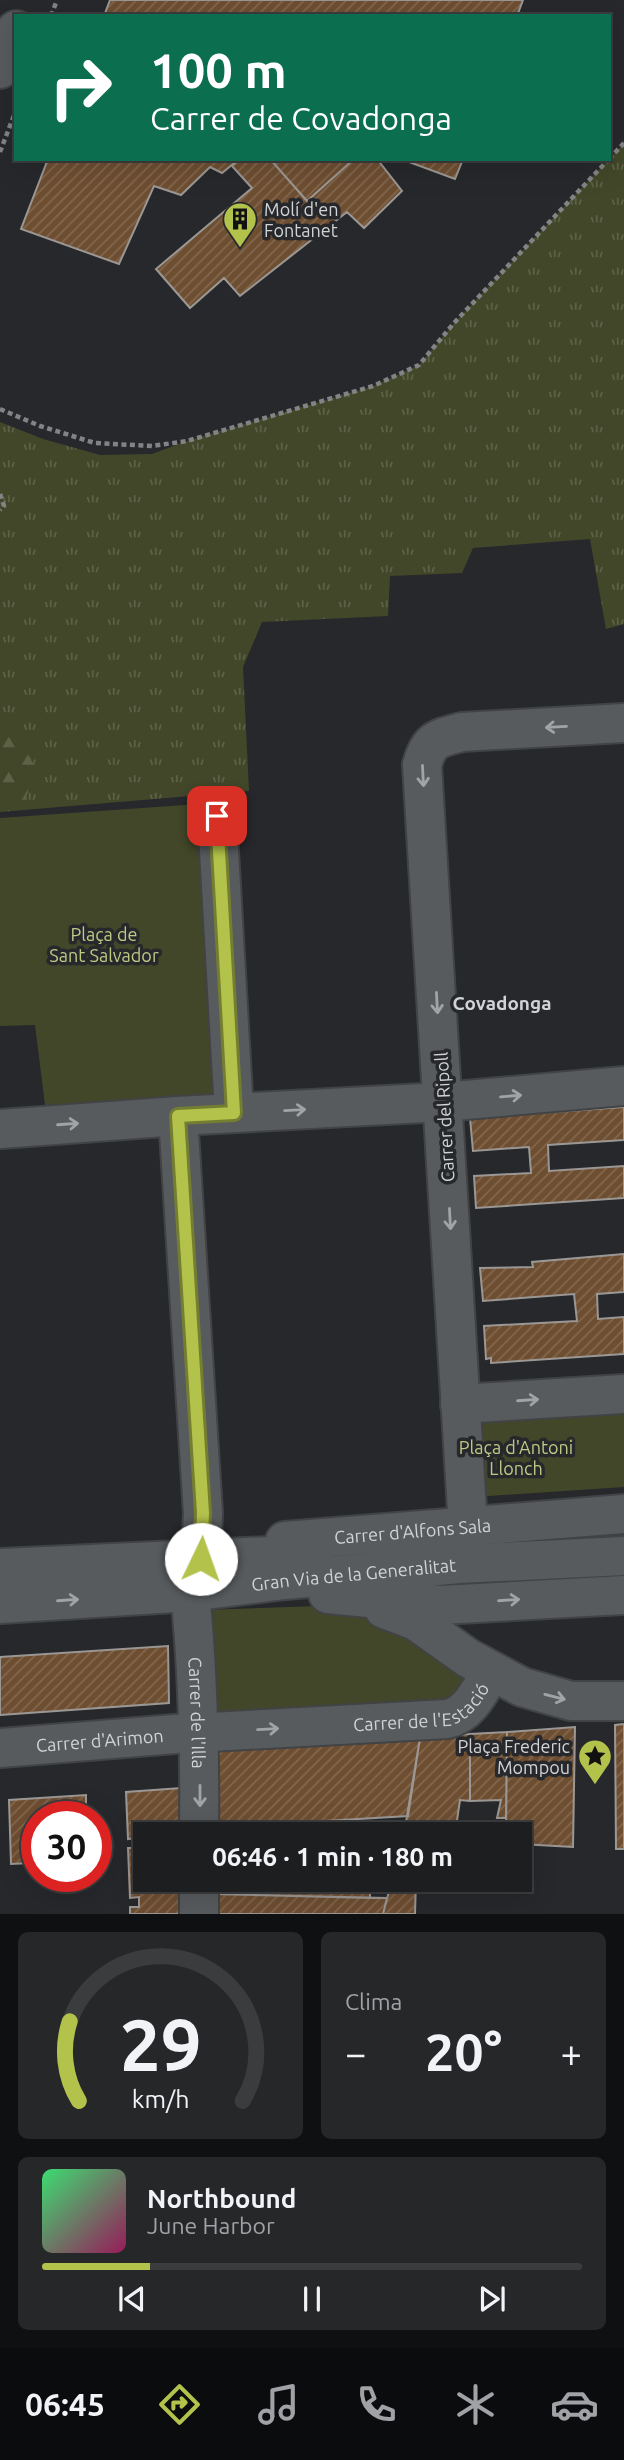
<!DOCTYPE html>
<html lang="es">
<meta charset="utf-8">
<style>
:root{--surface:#1c1e20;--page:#252729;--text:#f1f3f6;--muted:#a0a2a5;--line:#3a3c3e;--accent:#b3c24b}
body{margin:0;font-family:Ubuntu,sans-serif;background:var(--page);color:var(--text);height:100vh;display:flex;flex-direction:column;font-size:26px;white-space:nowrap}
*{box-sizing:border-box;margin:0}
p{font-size:23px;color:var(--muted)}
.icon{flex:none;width:38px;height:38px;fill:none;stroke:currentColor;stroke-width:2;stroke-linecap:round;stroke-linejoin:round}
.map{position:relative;height:1914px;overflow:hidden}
.drawer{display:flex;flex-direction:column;gap:18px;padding:18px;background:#0f1012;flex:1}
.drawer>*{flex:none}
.banner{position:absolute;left:14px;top:14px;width:597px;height:147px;border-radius:0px;box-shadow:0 7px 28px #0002,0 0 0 2px var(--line);background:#0b6e4f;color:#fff;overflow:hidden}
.speed{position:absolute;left:21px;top:1801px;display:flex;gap:14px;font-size:35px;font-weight:700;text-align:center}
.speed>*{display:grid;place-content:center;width:91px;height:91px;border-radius:50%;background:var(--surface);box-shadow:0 7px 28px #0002,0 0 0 2px var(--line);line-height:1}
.speed .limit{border:10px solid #d22;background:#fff;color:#111}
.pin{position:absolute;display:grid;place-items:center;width:60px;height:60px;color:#fff;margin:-30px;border-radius:14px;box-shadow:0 4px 10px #0006}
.me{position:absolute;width:77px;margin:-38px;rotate:3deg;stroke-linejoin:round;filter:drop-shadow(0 0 5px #0008)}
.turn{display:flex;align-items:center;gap:24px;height:147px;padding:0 21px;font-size:32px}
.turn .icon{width:91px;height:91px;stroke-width:2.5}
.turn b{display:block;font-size:49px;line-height:60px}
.big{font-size:52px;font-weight:700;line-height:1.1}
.drawer .widget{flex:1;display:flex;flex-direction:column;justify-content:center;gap:10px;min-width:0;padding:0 24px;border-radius:10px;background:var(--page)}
.drawer .dial{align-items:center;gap:0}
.dial svg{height:182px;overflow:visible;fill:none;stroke:var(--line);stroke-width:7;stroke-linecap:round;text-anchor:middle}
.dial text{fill:var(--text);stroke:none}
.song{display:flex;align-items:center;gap:21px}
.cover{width:84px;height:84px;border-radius:10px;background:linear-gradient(135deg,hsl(140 70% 55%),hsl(330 70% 35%))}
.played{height:7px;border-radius:4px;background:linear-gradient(90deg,var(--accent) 20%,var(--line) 20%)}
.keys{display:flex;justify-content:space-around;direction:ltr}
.heat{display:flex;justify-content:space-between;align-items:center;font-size:38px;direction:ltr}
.drawer .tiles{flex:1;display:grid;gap:18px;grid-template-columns:1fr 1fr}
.widget:last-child{grid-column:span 2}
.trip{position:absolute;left:133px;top:1822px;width:399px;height:70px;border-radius:0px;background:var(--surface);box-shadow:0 7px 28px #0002,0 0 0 2px var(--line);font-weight:700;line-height:70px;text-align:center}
.tabs{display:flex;height:112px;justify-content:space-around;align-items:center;background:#0b0c0d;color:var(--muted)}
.tabs .icon{width:49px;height:49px}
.tabs .on{color:var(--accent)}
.tabs b{font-size:32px;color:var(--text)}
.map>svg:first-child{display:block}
</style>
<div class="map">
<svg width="624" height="1914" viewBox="0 0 624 1914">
<defs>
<pattern id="grass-tufts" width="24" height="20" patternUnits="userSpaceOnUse" patternTransform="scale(1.75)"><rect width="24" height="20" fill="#434729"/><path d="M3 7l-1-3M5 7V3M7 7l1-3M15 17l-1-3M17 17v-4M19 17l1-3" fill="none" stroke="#5d6147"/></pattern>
<pattern id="forest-firs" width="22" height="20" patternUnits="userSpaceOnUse" patternTransform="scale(1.75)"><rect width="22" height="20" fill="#434729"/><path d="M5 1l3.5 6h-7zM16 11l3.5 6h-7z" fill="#5d6147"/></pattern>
<pattern id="building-hatch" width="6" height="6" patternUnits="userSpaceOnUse" patternTransform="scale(1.75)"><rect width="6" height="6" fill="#6e4e31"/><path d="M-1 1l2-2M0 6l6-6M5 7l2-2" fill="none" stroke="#82674e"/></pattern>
</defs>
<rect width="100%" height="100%" fill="#26282b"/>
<path fill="url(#grass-tufts)" d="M624 143V624L606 629 590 539 473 548 462 573 390 576 388 616 262 622 243 667 249 791 0 812V422L43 439 100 455 152 454 187 441 373 386 419 365 454 323Z"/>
<path fill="url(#forest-firs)" d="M0 713 26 749 36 770 25 800 0 802Z"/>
<path fill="#434729" d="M199 804 218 1100 46 1113 35 1025 0 1026V818Z
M624 1412V1487L474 1497 470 1423Z
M318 1606 381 1618 476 1676 447 1711 208 1724 204 1610Z"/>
<path fill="url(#building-hatch)" stroke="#9b9794" stroke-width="2" d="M110 0H523L517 16H104Z
M48 159H239L222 173 210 167 181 195 154 186 119 264 21 229Z
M240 159H270L307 201 354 159H377L402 191 364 228 347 212 240 296 224 278 190 308 156 269 252 188 232 166Z
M270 159H354L307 201Z
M401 159H463L455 179Z
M624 1107V1140L548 1145 549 1171 624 1166V1198L476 1208 474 1176 531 1173 529 1147 473 1151 470 1118Z
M624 1254V1292L597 1294 598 1319 624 1317V1354L491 1363V1358L486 1359 484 1326 577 1321 574 1294 483 1301 480 1268 533 1267 532 1262Z
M168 1646 169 1703 0 1715V1657Z
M624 1724V1849H616L615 1725Z
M575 1727 573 1847 520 1844V1834H506L507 1732Z
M507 1732 506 1818H497L501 1800 470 1801V1734Z
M470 1734V1801L460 1800 455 1834H404L420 1738Z
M420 1738 408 1816 292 1823V1825L213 1823 215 1751Z
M181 1788 183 1834H145V1880H185L187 1914H130V1907H139V1897L130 1898 128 1848H136V1838L128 1839 126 1792Z
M86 1795V1816H37V1854H30L31 1863 11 1864 9 1800Z
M213 1823 372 1827V1834H213Z
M213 1880H370V1898L212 1894Z
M392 1880H416L415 1914H383Z
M212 1894 387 1898 383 1914H212Z"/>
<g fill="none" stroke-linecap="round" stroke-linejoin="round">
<g stroke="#414345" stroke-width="42">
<g id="minor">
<path d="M0 69 16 30"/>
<path d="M217 816 234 1113"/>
<path d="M178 1116 203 1513 201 1559"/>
<path d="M0 1129 178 1116 443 1102 624 1086"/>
<path d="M460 1404 624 1394"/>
<path d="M468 1527 422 765C429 739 438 738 462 732L624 723"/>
<path id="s1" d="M285 1541 624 1514"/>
<path d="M0 1568 314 1554"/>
<path id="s2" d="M190 1592C198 1673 200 1753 199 1834"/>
<path d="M328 1594 441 1605 624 1595"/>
<path id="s3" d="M0 1604 190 1592 285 1580 459 1564 624 1556"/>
<path d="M384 1609 416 1621 468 1658 522 1687 571 1701H624"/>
<path id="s4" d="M0 1748 175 1734 447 1719C470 1714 480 1690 491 1672"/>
<path d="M199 1914V1880"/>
</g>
</g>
<path stroke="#818385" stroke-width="4.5" stroke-dasharray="5 3.5" stroke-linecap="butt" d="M51 16 57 0
M0 152 16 110
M609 159 624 143
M0 409 40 426 95 443 152 446 187 441 373 386 419 365 454 323 609 159
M0 494 4 506 0 510"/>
<use href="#minor" stroke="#585b5e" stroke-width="38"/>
</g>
<defs><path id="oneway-shaft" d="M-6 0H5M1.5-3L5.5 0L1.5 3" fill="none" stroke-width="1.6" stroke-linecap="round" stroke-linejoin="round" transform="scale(1.75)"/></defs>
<g stroke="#a1a3a5">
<use href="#oneway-shaft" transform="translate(556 727) rotate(177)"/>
<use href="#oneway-shaft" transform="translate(423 776) rotate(87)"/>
<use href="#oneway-shaft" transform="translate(437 1003) rotate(87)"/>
<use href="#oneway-shaft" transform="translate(511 1096) rotate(-5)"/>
<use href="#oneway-shaft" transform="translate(295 1110) rotate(-3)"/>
<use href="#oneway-shaft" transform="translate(68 1124) rotate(-4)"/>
<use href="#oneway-shaft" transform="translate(450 1219) rotate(87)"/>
<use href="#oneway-shaft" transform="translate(528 1400) rotate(-4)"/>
<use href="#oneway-shaft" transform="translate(68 1600) rotate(-4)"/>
<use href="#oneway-shaft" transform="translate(509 1600) rotate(-4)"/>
<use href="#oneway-shaft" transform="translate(555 1697) rotate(14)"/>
<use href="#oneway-shaft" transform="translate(268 1729) rotate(-3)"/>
<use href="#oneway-shaft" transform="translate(200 1796) rotate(90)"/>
</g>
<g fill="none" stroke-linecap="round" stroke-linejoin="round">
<g stroke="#747e31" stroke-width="18">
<path id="route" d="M201 1559 203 1513 178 1116 234 1113 217 816"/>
</g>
<use href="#route" stroke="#b3c24b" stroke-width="12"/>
</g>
<defs>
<g id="building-pin" transform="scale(1.75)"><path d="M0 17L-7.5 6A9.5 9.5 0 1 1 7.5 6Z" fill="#b3c24b" stroke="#26282b"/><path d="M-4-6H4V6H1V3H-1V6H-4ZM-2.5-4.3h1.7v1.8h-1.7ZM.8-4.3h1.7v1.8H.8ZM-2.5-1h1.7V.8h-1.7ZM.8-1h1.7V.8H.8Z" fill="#111"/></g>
<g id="sight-pin" transform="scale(1.75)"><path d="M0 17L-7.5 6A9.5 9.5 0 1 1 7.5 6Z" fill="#b3c24b" stroke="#26282b"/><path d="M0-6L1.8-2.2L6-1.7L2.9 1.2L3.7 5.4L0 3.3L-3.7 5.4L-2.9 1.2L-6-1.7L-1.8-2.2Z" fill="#111"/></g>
</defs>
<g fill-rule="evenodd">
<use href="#building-pin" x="240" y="219"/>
<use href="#sight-pin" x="595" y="1756"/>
</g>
<g text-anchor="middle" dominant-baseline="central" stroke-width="7" stroke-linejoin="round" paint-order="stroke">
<g font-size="18" fill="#d1d3d5" stroke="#26282b" text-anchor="start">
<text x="264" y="209">Molí d'en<tspan x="264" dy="21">Fontanet</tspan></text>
<text x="570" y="1746" text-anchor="end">Plaça Frederic<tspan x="570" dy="21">Mompou</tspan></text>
</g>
<g font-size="18" fill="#bfc984" stroke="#26282b">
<text x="104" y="934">Plaça de<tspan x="104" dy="21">Sant Salvador</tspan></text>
<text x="516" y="1447">Plaça d'Antoni<tspan x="516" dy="21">Llonch</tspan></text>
</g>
<g font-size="18" fill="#d1d3d5" stroke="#26282b">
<text transform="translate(444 1117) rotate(-93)">Carrer del Ripoll</text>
<text stroke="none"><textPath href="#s1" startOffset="128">Carrer d'Alfons Sala</textPath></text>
<text stroke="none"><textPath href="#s3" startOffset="355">Gran Via de la Generalitat</textPath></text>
<text stroke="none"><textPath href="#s4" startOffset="427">Carrer de l'Estació</textPath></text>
<text stroke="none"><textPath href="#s2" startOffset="121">Carrer de l'Illa</textPath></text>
<text stroke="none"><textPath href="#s4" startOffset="100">Carrer d'Arimon</textPath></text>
</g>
<g font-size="19" font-weight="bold" fill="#d1d3d5" stroke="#26282b">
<text x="502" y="1003">Covadonga</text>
</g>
</g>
</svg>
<div class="speed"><div class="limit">30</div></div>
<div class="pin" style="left:217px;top:816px;background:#d93025"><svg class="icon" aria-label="arrive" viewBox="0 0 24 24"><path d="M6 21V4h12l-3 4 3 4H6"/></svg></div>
<svg class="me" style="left:201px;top:1559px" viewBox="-20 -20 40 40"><circle r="19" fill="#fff"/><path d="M0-13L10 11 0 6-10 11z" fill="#b3c24b"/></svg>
<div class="trip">06:46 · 1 min · 180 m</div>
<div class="banner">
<div class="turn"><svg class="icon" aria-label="right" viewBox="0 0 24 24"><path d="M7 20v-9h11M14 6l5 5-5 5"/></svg><div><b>100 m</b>Carrer de Covadonga</div></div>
</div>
</div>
<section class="drawer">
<div class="tiles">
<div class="widget dial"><svg viewBox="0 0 100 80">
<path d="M14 69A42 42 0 1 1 86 69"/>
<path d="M14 69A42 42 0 0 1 10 34" stroke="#b3c24b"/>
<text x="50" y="56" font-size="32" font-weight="700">29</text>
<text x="50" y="72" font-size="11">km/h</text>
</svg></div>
<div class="widget"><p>Clima</p>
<div class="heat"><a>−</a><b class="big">20°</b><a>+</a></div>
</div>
<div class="widget">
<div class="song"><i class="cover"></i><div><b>Northbound</b><p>June Harbor</p></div></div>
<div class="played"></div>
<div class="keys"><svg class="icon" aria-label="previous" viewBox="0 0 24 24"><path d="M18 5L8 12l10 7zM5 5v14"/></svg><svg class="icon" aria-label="pause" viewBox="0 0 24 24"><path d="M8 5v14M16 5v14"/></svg><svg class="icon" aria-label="next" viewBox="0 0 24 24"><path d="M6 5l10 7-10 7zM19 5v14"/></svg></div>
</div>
</div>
</section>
<nav class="tabs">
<b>06:45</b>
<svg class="icon on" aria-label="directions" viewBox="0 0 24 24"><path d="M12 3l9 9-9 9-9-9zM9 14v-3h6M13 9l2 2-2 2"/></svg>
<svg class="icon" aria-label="music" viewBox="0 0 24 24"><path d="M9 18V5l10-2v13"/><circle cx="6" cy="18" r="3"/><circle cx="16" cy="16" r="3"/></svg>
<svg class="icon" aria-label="phone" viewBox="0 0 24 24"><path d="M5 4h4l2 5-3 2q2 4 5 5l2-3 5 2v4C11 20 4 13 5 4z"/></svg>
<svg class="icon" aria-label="climate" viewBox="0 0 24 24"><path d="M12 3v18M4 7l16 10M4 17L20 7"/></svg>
<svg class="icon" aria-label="car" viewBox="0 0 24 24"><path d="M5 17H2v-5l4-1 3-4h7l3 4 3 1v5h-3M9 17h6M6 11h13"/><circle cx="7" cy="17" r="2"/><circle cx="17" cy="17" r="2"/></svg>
</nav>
